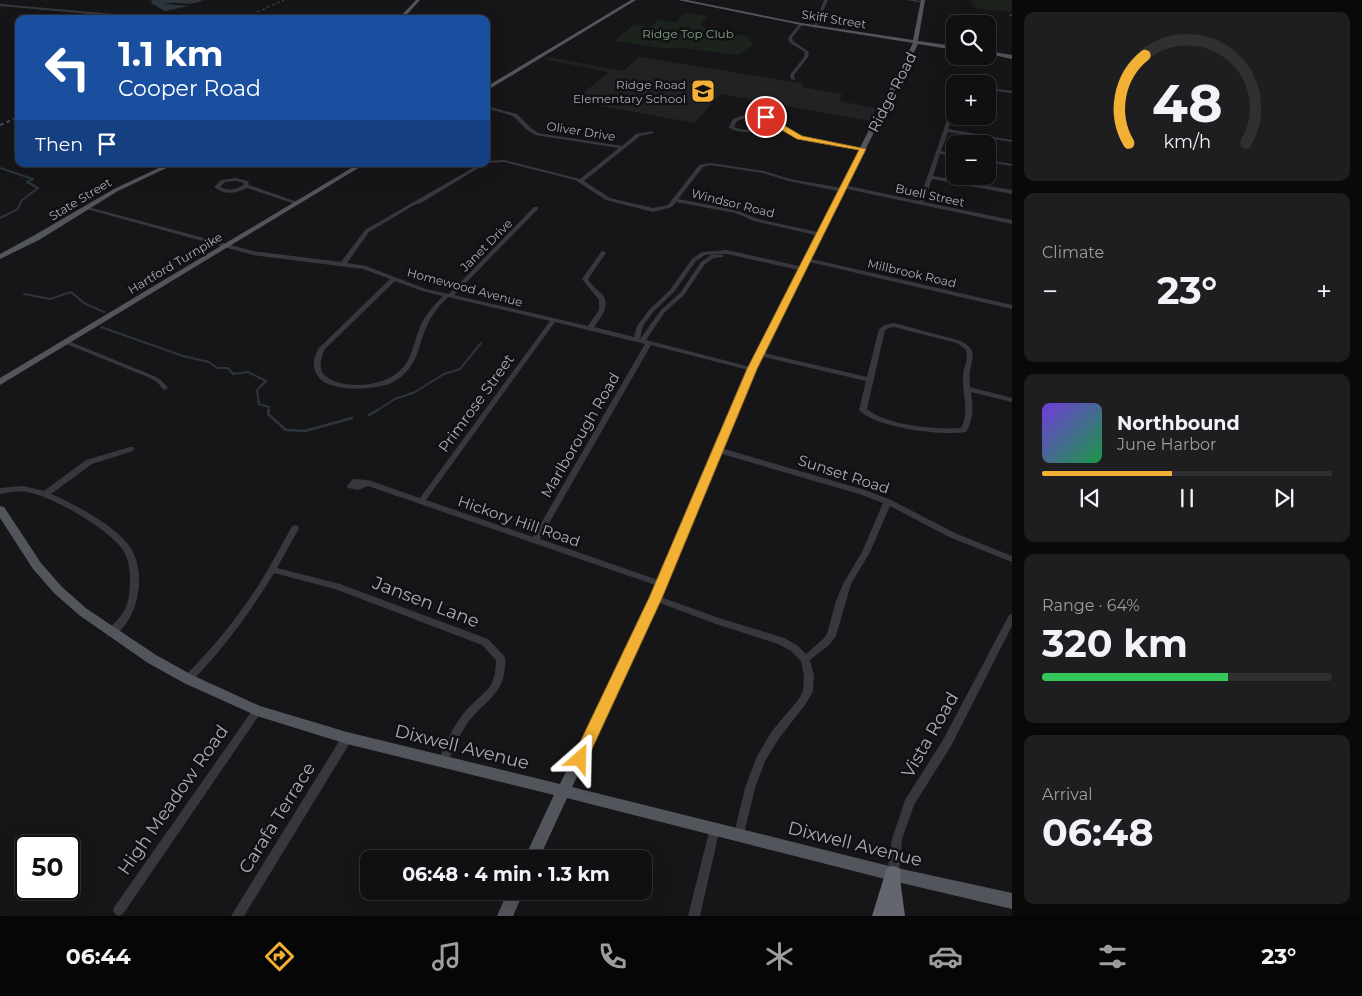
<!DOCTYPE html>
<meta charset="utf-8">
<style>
:root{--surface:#101012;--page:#1e1e20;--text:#f1f3f6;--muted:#9c9d9f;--line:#303032;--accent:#f2b134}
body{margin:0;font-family:Montserrat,sans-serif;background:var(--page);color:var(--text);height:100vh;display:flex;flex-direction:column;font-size:19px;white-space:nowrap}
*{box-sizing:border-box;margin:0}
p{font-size:16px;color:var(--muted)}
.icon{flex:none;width:28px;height:28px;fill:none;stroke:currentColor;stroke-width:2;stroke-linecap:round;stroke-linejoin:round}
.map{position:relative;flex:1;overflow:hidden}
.details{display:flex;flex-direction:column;gap:12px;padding:12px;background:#09090a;width:350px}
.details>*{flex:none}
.banner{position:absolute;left:15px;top:15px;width:475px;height:152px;border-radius:10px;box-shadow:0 5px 20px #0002,0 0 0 1px var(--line);background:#1a4fa0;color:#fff;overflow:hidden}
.controls{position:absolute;left:946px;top:15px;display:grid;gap:10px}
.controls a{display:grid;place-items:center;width:50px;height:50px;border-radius:10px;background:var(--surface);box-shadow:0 5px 20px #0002,0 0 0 1px var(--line);font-size:25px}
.speed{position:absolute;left:15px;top:835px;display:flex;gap:10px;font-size:25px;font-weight:700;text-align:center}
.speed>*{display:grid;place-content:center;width:65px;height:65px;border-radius:50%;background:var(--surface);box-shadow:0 5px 20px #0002,0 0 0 1px var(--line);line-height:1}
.speed .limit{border:2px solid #111;border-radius:8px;background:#fff;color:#111}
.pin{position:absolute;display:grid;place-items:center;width:42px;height:42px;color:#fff;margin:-21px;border:2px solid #fff;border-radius:50%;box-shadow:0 1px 5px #0007}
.me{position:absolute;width:55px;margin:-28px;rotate:25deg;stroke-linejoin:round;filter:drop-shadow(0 0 4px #0008)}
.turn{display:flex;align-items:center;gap:18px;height:105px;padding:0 20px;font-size:22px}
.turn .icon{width:65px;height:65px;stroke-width:2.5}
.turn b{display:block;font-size:35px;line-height:42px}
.then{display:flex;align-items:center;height:48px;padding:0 20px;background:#0003;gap:10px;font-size:19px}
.big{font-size:38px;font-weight:700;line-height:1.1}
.details .widget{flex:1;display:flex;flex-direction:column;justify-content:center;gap:8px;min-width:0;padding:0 18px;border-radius:10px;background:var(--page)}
.details .dial{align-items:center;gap:0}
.dial svg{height:130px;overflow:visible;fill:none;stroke:var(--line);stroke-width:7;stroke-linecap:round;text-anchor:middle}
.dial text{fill:var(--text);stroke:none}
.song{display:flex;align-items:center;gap:15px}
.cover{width:60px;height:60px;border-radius:8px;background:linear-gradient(135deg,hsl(260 70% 55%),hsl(140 70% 35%))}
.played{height:5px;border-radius:2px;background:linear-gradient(90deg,var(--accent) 45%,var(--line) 45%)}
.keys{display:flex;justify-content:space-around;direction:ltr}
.heat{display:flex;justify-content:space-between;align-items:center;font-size:28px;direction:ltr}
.charge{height:8px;border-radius:4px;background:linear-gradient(90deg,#34c759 64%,var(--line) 0)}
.trip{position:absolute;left:360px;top:850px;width:292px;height:50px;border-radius:10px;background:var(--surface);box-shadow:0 5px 20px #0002,0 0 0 1px var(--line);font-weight:700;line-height:50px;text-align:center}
.menu{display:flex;height:80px;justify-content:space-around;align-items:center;background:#060607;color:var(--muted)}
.menu .icon{width:35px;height:35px}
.menu .active{color:var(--accent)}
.menu b{font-size:22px;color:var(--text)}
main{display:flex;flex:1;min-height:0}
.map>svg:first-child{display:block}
</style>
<main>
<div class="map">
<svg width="1012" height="916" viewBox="0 0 1012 916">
<rect width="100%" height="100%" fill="#161618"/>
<path fill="#222225" d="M547 57 623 71 639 57 795 82 804 84 802 87 842 94 839 101 876 108 870 121 720 94 695 123 573 101 609 72 544 59Z"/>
<path fill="#1c231d" d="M973 0H1012V12L977 9 970 3Z
M685 13 707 16 701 25 704 28 749 37 753 45 738 55 682 48H661L615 41 634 24 650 27 659 20 676 22Z"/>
<path fill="#2c353c" d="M152 0H203C188 8 177 0 165 4L189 6 165 11 151 3Z"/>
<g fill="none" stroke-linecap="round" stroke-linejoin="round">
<path stroke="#2c353c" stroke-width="2" d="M0 168 33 179 27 182 38 188 21 201 18 209 0 218
M24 294 50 299 71 292 84 303 104 312
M101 327 183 356 209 362 217 368H228L233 374 248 372 266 381 257 390 259 404 269 407 268 411
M376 411 395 399 415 392 444 374 460 369 481 343"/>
<path stroke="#2c353c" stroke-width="2.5" d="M269 410 268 414 286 430 305 431 352 418
M369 415 378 410"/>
<path fill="#37383d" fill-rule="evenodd" d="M824 0H828L816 27 813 28Z
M906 0H916L925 2 923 3Z
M0 4 161 18 163 19H146L0 6Z
M1010 14H1012V16H1009Z
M800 23 803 24 792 38 793 41 809 52 808 57 794 75 795 79 793 80 791 79 790 75 804 57 805 52 790 43 788 38Z
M988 88 1012 91V93L988 90Z
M955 102V109L948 129 1012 140V142L948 132 941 151 955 154V156L940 154 933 176 1012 190V194L932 179 924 202 1012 220V224L842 188V186L844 185 919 201 953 103Z
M486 106 517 114 531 128 538 133 622 146 636 134 653 131V133L640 136 584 181 610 198 653 208 668 205 699 165 710 163 764 171 790 179 842 188 845 190 842 192 789 181 763 173 710 165 703 167 678 199 736 210 758 219 822 233 823 234 820 236 754 221 735 213 676 202 672 207 653 212 606 200 575 180 504 162 486 163V161L504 160 580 179 619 148 535 135 527 130 513 116 486 108Z
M745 115 768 116 791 131 811 139 863 148 865 149 863 150C834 146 805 144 780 127 763 131 746 136 729 128V127L733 119ZM747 117 765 118 777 125C763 128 747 133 734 127L737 121Z
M988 160 1012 164V166L988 162Z
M480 164H485L421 203 414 205 369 232 347 263 366 266 426 289 449 294 534 207H538V209L454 295 588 326 599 310V300L582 279 601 252 603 251 606 253 588 279C591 285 597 289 602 294 611 306 601 317 594 327L634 337 637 326 649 310 670 290 692 259 702 252 727 250 803 267 806 269 803 271 727 254 705 255 696 261 674 292 653 312 643 326 640 339 661 310 680 293 701 262 711 255H723V257L714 258 705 264 684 295 665 312 646 340 754 368 755 369 752 371 651 345 540 539 664 582 665 584 664 586 661 587 658 586 368 486 358 490 348 488 347 486 353 479 368 480 420 498 550 321 448 297C439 306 430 317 426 328 419 344 418 361 405 373 401 378 395 381 389 384 371 390 323 394 315 371 312 363 315 356 318 349L390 279 363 269 253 255 83 208 88 207 253 251 341 262 365 230ZM395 281 422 291 443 296C434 305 425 315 420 327 416 336 414 347 410 356 402 376 381 384 360 385 349 385 336 384 327 377 317 370 321 360 324 350ZM555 322 645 344 533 537 426 500Z
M236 178 248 181 249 185 300 203 295 204 247 188C236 194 224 195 214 187L221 180ZM236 181 244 183 243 185C236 190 228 191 220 187L225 182Z
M807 258 1012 305V309L805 261V259Z
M894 323 961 341C977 350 973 356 970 371 969 377 970 382 970 387L1012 398V402L971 392C973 407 974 418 966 432 941 436 876 428 859 410L866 381 760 356 757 354 760 352 867 377 879 329 885 325ZM894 327 957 343 966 350C969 360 963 368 963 377 962 395 970 412 961 428 936 430 885 425 867 409L885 330 889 328Z
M66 340 154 376 161 380 168 388 165 390 163 389 157 382 150 378 64 343 63 342 64 341Z
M130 447H133L134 449 133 451 92 464 51 494C73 503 113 525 128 544 146 567 141 609 121 630 116 634 114 637 108 636L106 633C114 621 124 617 128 601 131 586 132 562 122 549 110 530 53 497 31 493 21 490 10 492 0 494V488L23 486 44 491 86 460Z
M715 448H721L865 490 891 500 955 533 1012 556V562L949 537 890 506 870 552 851 584 836 636 829 645 810 660 814 676 813 691 805 705 780 737 765 761 755 788 744 834 743 838 739 839 735 838 734 834 745 788 757 756 772 731 799 699 803 691 804 676 801 661 791 651 778 644 713 623 652 600 651 598 652 596 655 595 719 618 784 638 797 645 806 654 822 640 827 634 836 601 843 584 862 552 883 503 859 494 715 452 714 450Z
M295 525 298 526 299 528 277 568 340 584 488 639 504 656C506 660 505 663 505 668 502 697 482 702 467 724 458 737 453 751 447 765L443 767 439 765 438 762C445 745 452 728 463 714 471 703 487 693 492 683 495 676 496 668 496 660L482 645 335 589 274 573C250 613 223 649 191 682L188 683 185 682 183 679 185 676C212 649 237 619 258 586 270 567 281 546 292 526Z
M1012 614V626L951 746 914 805 902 839 899 874 897 878 893 879 889 878 887 874 892 839 905 800 943 740 1009 615Z
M257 707 260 708 262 711 260 714 123 914 119 916 115 914 113 910 115 906 254 708Z
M347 734 351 735 352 738 351 741 244 916H231L343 735Z
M715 823 719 824 720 828 700 916H688L711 824Z"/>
<path fill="#53555c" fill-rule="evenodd" d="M416 0H420L403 19H398Z
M631 0H636L486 91V87Z
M678 0H687L801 23 913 40 921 0H925L918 41 955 46V50L918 44 756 369 661 598 572 787 893 867 1012 893V909L893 881 567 798 539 859H524L554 795 347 744 257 716 184 683 148 663 79 615 54 593 33 569 0 518V506L4 507 41 563 62 587 87 609 156 655 192 675 260 706 347 732 560 784 649 598 748 369 913 43 801 25Z
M988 51 1012 55V59L988 54Z
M167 164H175L118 191 39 240 0 259V254L33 236 114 189Z
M358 164H365L0 385V378Z
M508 891H524L513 916H497Z"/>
<path fill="#63666e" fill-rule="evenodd" d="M893 866 899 868 901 874 900 879 905 916H872L885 874 887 868Z"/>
<path stroke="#4a4c52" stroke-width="1" stroke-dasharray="3 2.5" stroke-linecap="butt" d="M257 12 284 0
M245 19 275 14 354 19"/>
<path stroke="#4a4c52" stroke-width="2" stroke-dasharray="4 3" stroke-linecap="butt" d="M0 125 19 117"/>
</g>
<path fill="#f2b134" stroke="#9d7322" d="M763 116H768L802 136 866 149 757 369 662 598 585 764 580 766 574 764 572 759 649 598 747 369 859 150 797 139 763 119Z"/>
<defs>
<g id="school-square" transform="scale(1.25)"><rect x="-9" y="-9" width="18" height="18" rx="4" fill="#f2b134" stroke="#111113"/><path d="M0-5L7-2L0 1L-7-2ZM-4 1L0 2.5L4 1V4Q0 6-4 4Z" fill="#111"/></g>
</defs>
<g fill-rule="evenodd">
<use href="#school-square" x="703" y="91"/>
</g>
<g text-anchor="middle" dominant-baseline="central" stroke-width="5" stroke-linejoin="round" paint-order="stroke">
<g font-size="12" fill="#a8adb8" stroke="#111113">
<text transform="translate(834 19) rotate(9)">Skiff Street</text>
<text transform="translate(581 131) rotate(9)">Oliver Drive</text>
<text transform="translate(930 195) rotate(12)">Buell Street</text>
<text transform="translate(80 199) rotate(-31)">State Street</text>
<text transform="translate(733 203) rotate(14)">Windsor Road</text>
<text transform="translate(486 245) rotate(-45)">Janet Drive</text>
<text transform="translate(175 263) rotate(-31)">Hartford Turnpike</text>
<text transform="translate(912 273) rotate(13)">Millbrook Road</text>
<text transform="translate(465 287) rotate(15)">Homewood Avenue</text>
</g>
<g font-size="12" fill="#7fa381" stroke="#111113">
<text x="688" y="33">Ridge Top Club</text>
</g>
<g font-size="12" fill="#a8adb8" stroke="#111113" text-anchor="end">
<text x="686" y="84">Ridge Road<tspan x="686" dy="14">Elementary School</tspan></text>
</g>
<g font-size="15" fill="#a8adb8" stroke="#111113">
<text transform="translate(892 92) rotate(-63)">Ridge Road</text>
<text transform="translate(476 403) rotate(-54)">Primrose Street</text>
<text transform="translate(580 435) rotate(-60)">Marlborough Road</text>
<text transform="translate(844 474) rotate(18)">Sunset Road</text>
<text transform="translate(519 521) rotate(19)">Hickory Hill Road</text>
</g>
<g font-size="18" fill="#a8adb8" stroke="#111113">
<text transform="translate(426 602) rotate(21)">Jansen Lane</text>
<text transform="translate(930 735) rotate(-60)">Vista Road</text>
<text transform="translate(462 747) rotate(14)">Dixwell Avenue</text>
<text transform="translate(173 800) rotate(-55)">High Meadow Road</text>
<text transform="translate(277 818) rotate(-58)">Carafa Terrace</text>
<text transform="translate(855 844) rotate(14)">Dixwell Avenue</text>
</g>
</g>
</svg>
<div class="controls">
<a><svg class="icon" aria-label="search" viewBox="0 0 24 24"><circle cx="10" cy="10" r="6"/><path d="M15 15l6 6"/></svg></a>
<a>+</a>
<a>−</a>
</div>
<div class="speed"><div class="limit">50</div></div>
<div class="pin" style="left:766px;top:117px;background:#d93025"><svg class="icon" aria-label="arrive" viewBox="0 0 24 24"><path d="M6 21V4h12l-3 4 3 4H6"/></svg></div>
<svg class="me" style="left:580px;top:759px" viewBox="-20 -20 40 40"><path d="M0-17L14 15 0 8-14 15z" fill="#f2b134" stroke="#fff" stroke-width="4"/></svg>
<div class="trip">06:48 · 4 min · 1.3 km</div>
<div class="banner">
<div class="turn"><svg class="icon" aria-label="left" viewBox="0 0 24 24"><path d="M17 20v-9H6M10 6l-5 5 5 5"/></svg><div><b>1.1 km</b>Cooper Road</div></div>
<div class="then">Then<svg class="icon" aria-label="arrive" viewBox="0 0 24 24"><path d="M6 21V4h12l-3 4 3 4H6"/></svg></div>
</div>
</div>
<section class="details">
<div class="widget dial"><svg viewBox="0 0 100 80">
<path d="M14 69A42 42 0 1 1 86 69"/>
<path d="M14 69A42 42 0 0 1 24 15" stroke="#f2b134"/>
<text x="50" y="56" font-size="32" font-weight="700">48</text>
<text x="50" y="72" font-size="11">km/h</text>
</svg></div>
<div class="widget"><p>Climate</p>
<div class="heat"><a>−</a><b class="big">23°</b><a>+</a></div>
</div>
<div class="widget">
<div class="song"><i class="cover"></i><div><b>Northbound</b><p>June Harbor</p></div></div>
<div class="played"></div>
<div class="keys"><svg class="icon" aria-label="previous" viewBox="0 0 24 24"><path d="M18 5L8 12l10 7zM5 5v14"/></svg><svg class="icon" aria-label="pause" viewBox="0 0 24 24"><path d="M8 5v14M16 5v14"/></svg><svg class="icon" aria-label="next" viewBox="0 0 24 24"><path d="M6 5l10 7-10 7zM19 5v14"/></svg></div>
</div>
<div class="widget"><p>Range · 64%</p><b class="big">320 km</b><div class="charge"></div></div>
<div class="widget"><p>Arrival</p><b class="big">06:48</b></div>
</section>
</main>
<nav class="menu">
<b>06:44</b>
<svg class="icon active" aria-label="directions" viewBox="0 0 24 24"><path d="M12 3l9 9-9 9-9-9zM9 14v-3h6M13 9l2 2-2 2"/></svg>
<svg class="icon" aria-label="music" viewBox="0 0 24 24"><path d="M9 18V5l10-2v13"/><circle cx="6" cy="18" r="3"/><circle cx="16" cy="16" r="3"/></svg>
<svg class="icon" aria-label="phone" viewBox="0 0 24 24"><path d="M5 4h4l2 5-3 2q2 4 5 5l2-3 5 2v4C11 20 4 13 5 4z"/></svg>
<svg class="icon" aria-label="climate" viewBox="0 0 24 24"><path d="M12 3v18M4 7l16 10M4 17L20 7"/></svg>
<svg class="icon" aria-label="car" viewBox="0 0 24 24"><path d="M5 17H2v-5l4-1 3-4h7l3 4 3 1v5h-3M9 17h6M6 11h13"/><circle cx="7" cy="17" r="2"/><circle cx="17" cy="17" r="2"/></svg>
<svg class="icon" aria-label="filters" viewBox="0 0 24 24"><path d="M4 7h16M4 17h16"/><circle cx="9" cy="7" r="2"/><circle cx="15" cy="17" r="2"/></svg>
<b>23°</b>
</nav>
